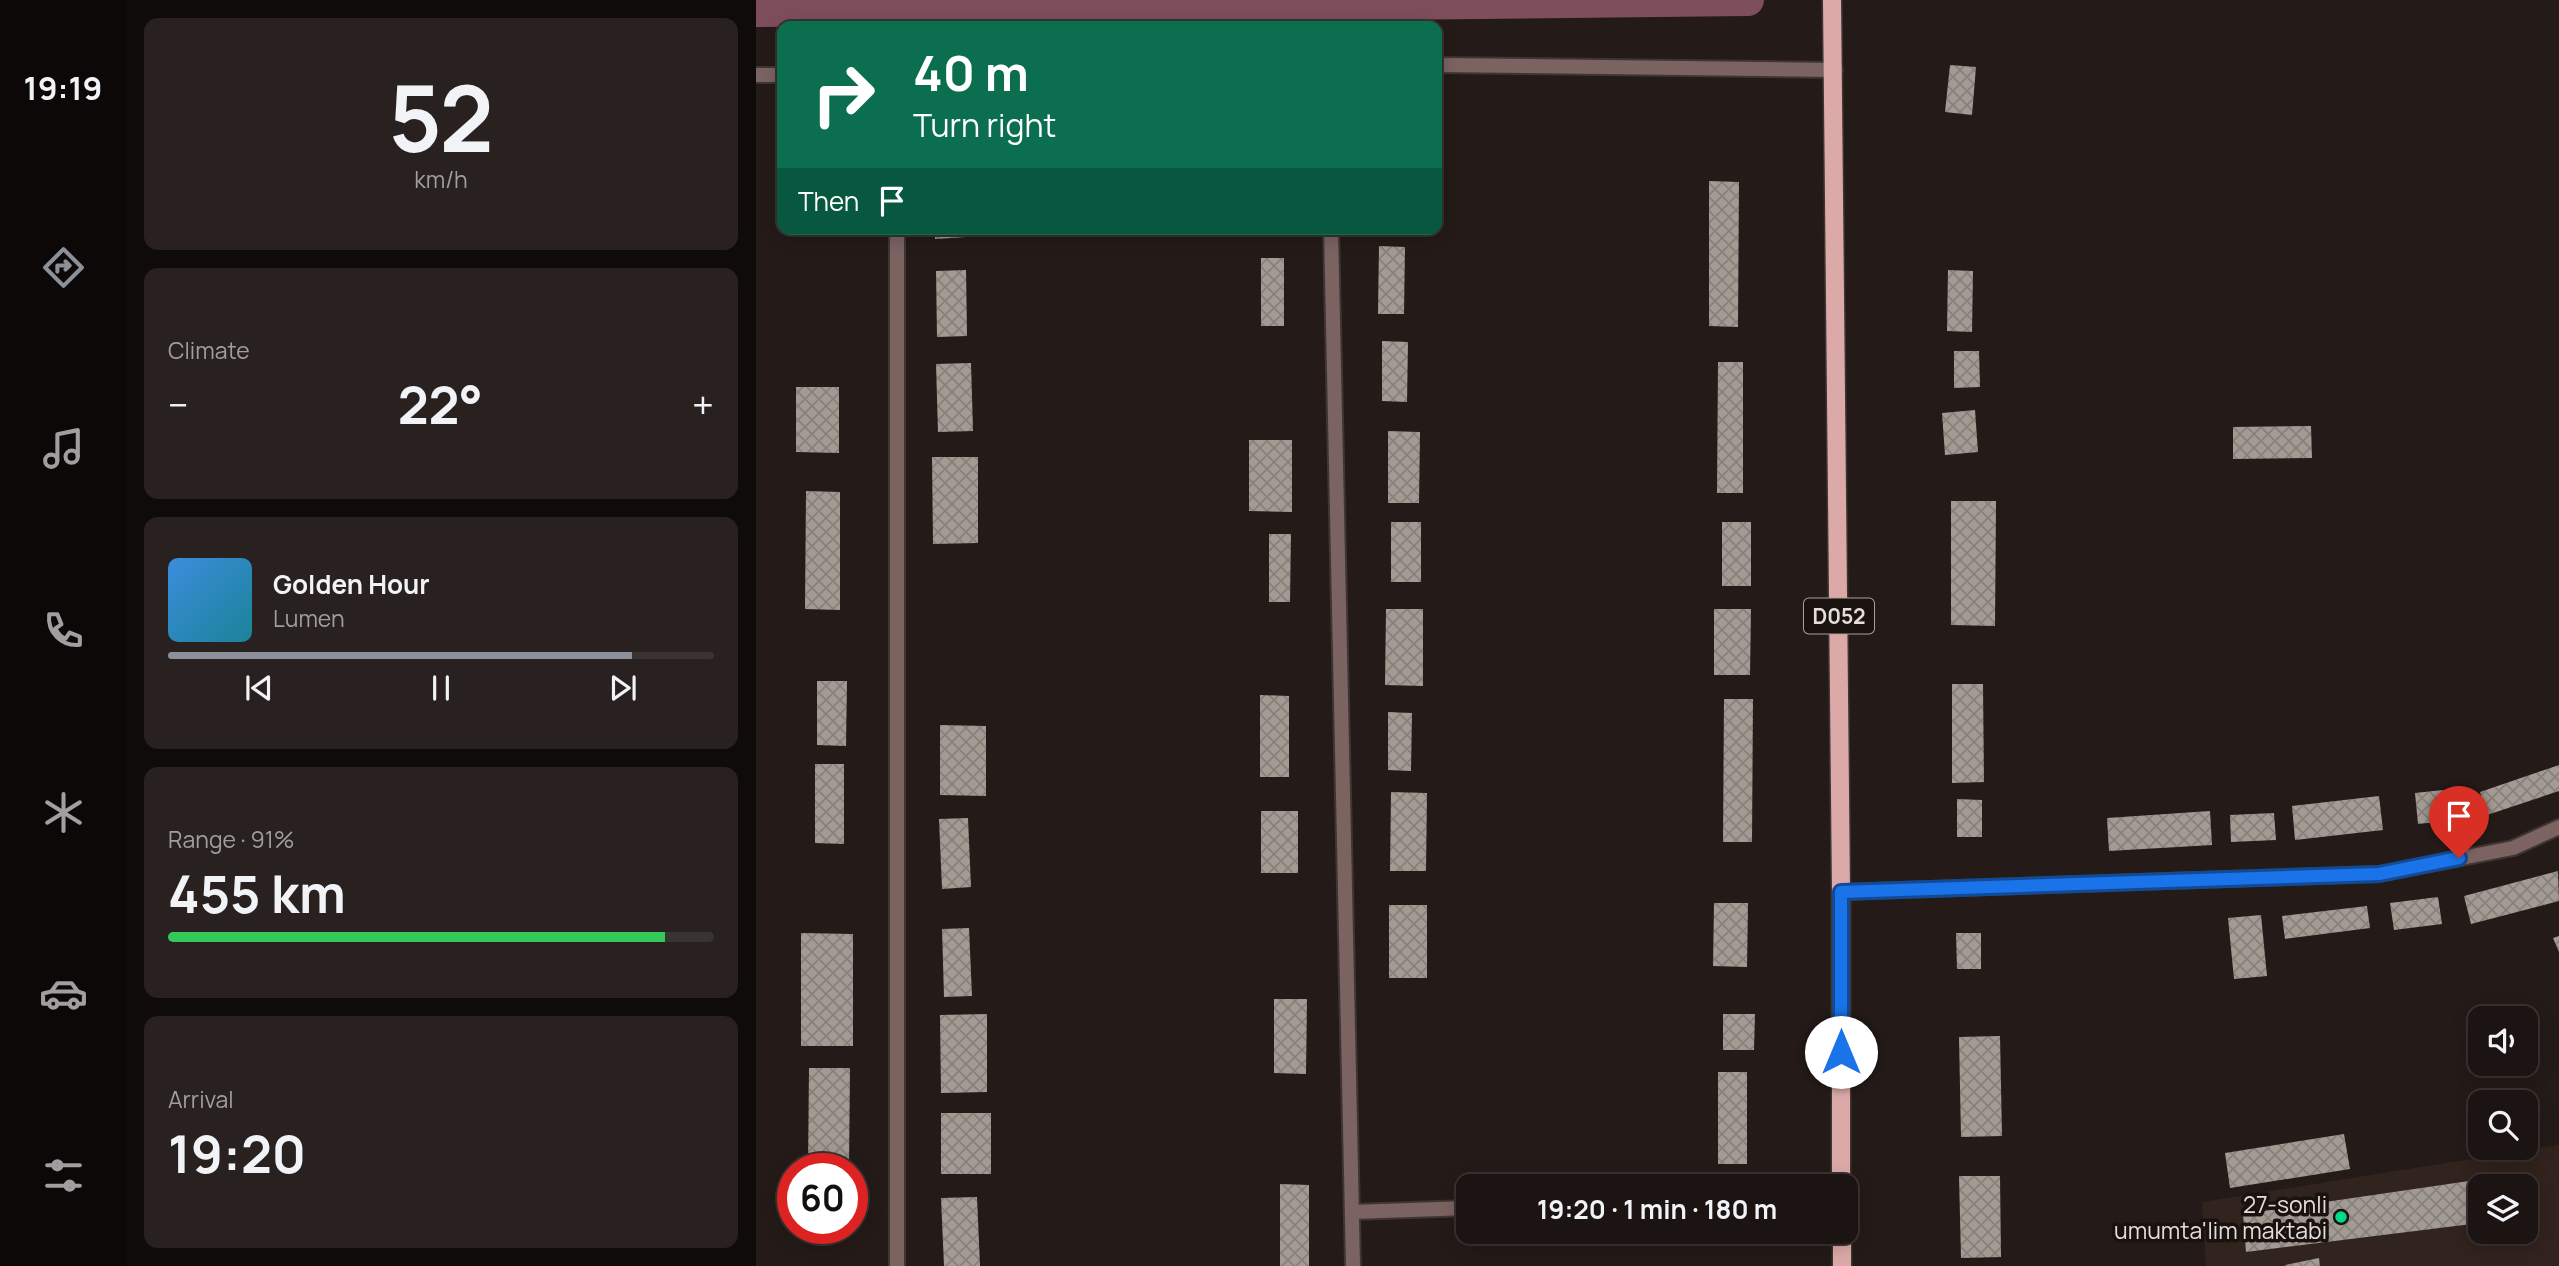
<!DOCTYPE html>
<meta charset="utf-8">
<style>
:root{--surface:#1b1412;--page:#282120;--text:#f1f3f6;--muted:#a09e9f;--line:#393332;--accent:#8c9099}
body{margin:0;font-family:Manrope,sans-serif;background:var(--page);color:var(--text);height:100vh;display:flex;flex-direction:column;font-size:26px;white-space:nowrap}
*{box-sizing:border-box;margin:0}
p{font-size:23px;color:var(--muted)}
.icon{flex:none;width:38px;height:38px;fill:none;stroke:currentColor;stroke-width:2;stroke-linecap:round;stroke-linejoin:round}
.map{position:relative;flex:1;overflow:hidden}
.side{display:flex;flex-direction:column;gap:18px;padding:18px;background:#0f0b0a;width:630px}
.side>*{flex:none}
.top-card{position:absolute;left:21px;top:21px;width:665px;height:214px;border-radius:14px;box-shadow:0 4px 18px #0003,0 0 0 2px var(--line);background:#0b6e4f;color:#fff;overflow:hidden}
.tools{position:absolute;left:1712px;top:1006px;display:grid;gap:14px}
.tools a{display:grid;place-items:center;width:70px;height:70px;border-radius:14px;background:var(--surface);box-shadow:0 4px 18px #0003,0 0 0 2px var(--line);font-size:35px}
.speed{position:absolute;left:21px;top:1153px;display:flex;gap:14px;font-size:35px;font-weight:700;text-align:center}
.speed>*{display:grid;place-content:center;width:91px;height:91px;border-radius:50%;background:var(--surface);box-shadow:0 4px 18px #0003,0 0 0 2px var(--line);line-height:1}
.speed .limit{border:10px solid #d22;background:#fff;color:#111}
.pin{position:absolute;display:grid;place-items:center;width:60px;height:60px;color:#fff;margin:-72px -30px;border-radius:50% 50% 50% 0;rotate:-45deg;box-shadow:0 0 7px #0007}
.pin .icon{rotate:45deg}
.me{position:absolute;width:77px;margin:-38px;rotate:0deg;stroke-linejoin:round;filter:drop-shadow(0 0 5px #0008)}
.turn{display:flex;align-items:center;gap:24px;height:147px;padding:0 21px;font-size:32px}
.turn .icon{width:91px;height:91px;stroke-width:2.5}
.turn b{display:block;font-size:49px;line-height:60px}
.then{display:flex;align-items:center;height:66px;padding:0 21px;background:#0003;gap:14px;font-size:26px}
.big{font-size:52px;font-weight:700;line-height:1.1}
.side .tile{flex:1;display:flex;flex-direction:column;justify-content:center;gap:10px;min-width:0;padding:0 24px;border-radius:14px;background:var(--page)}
.side .dial{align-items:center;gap:0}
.dial b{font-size:91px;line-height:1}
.song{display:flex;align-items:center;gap:21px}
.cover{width:84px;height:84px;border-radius:10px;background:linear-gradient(135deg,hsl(210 70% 55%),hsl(190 70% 35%))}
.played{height:7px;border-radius:4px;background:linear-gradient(90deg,var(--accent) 85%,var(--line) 85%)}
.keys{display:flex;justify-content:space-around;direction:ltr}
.heat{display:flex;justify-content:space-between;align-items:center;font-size:38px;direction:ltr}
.charge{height:10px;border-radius:5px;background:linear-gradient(90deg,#34c759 91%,var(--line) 0)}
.trip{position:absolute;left:700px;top:1174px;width:402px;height:70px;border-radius:14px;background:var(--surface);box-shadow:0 4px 18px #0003,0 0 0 2px var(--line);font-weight:700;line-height:70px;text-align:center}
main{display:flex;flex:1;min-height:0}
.dock{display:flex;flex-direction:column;width:126px;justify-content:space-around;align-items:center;background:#0b0807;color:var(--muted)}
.dock .icon{width:49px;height:49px}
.dock .active{color:var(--accent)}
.dock b{font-size:32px;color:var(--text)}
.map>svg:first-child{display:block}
</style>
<main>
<nav class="dock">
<b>19:19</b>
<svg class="icon active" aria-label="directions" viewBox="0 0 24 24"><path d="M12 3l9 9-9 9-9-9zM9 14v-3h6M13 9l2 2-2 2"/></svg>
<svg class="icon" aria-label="music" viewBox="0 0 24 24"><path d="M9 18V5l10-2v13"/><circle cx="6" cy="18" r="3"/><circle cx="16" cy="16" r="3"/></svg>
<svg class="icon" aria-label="phone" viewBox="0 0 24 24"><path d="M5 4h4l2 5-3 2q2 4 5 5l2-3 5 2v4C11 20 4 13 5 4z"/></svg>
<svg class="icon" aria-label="climate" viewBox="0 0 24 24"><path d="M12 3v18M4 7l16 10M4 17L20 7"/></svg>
<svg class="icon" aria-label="car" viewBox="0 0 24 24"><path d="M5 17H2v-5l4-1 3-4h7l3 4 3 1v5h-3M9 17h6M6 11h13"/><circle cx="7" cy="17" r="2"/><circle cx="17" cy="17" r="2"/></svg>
<svg class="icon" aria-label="filters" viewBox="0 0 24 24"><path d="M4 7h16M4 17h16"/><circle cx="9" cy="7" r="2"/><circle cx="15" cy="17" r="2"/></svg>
</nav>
<section class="side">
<div class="tile dial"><b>52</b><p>km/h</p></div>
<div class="tile"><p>Climate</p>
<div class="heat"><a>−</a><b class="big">22°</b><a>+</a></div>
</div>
<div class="tile">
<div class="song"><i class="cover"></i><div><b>Golden Hour</b><p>Lumen</p></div></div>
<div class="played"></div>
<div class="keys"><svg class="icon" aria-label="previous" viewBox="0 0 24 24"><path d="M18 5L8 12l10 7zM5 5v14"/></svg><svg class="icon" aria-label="pause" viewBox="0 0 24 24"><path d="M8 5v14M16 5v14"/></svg><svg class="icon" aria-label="next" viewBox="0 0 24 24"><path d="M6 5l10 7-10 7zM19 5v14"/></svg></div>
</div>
<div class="tile"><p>Range · 91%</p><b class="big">455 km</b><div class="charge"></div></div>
<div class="tile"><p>Arrival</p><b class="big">19:20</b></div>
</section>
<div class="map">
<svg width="1803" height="1266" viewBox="0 0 1803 1266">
<defs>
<pattern id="building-cross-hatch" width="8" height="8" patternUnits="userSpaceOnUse" patternTransform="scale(1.75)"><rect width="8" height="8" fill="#a39b93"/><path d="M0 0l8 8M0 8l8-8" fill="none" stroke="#86817b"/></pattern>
</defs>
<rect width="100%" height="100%" fill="#241b18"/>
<path fill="#31231d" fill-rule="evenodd" d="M1803 1145V1266H1450L1446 1202ZM1724 1186H1769V1232H1724Z"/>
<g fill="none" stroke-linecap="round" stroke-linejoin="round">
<path stroke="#7e4e5d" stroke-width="32" d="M0 11 992 0"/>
</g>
<path fill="url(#building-cross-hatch)" d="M1194 65 1220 67 1216 115 1189 112Z
M953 181 983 182 982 327 953 326Z
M179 229H209L210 237 179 239Z
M505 229H529V234H505Z
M619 229H646V234L619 233Z
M623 246 649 247 648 314H622Z
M505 258H528V326H505Z
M210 270 211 336 181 337 180 271Z
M1192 270 1217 271 1216 332 1191 331Z
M626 341 652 342 651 402 626 401Z
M1198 351H1223L1224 387 1198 388Z
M962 362H987V493H961Z
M215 363 217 431 182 432 180 364Z
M40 387H83V453L40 452Z
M1219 410 1222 452 1189 455 1186 413Z
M1555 426 1556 458 1477 459V427Z
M632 431 664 432 663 503H632Z
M493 440H536V512L493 511Z
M176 457H222V543L177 544Z
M50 491 84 492V610L49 609Z
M1195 501H1240L1239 626 1195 625Z
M635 522H665V582H635Z
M966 522H995V586H966Z
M513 534H535L534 602H513Z
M630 609H667V686L629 685Z
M958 609H995L994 675H958Z
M61 681H91L90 746 61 745Z
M1196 684H1227L1228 782 1196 783Z
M504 695 533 696V777H504Z
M968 699H997L996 842H967Z
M632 712 656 713 655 771 632 770Z
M184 725 230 726V796L184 795Z
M59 764H88V844L59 843Z
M1803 765V791L1731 815 1724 792Z
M1706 788 1709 819 1662 824 1659 793Z
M635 792 671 793 670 871H634Z
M1623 796 1627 830 1539 840 1536 806Z
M1201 799 1226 800V837H1201Z
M505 811H542V873H505Z
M1454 811 1456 845 1353 851 1351 818Z
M1518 813 1520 840 1475 842 1474 815Z
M212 818 215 887 186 889 183 819Z
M1802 871 1803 901 1715 924 1708 896Z
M1682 897 1686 924 1638 930 1634 903Z
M958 903H992L991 967 957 966Z
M633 905H671V978H633Z
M1611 906 1614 928 1529 939 1526 916Z
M1505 915 1511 976 1478 979 1472 918Z
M213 928 216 996 188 997 186 929Z
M45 933 97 934V1046H45Z
M1200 933H1225V969H1201Z
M1803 936V952L1797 938Z
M518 999H551L550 1074 518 1073Z
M231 1014V1092L185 1093 184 1015Z
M967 1014H999L998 1050H967Z
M1244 1036 1246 1136 1205 1137 1203 1037Z
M53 1068H94L93 1169H52Z
M962 1072H991V1164H962Z
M185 1113H235V1174H185Z
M1588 1134 1594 1169 1474 1188 1469 1153Z
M1754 1175 1755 1186H1724V1223L1490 1252 1487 1214Z
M1203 1176H1244L1245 1257 1205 1258Z
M524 1184 553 1185V1266H524Z
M221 1197 224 1266H188L185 1198Z
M1563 1258 1564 1266H1530L1529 1265Z"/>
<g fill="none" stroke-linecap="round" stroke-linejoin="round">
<g stroke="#3f3633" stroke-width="18">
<path id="street" d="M681 65 1079 70
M0 75H26
M141 229V1266
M575 229 597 1266
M1085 892 1623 874 1757 848 1803 827
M597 1212 712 1208"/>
</g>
<g stroke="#3f3633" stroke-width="21">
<path id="primary" d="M1076 0 1085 892V1186
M1086 1232V1266"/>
</g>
<use href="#street" stroke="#7b6362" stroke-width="14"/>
<use href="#primary" stroke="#dbaaa8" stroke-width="18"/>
</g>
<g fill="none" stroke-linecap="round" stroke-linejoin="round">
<g stroke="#114b97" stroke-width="18">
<path id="route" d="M1085 1052V892L1623 874 1703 858"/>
</g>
<use href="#route" stroke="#1a73e8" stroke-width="12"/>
</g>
<circle fill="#00d98c" stroke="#1a120f" stroke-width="2.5" cx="1585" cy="1217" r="7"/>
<g text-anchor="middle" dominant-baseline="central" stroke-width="7" stroke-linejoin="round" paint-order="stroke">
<rect fill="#1a120f" stroke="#a7a19e" stroke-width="2" x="1048" y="598.5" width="70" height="35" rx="5"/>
<g font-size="21" font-weight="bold" fill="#e4dedb">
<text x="1083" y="616">D052</text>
</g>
<g font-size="23" fill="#e4dedb" stroke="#1a120f" text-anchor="end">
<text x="1571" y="1204">27-sonli<tspan x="1571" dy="26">umumta'lim maktabi</tspan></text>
</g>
</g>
</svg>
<div class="tools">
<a><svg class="icon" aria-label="sound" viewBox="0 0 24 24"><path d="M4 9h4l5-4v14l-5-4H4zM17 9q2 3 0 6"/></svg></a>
<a><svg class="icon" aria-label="search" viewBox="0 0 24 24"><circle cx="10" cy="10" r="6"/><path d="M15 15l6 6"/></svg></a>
<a><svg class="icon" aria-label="layers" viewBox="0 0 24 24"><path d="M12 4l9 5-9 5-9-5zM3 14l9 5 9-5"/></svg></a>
</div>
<div class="speed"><div class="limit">60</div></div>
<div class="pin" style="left:1703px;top:858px;background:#d93025"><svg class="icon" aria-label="arrive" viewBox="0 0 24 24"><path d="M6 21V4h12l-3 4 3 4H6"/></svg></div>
<svg class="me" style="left:1085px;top:1052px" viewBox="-20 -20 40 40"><circle r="19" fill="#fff"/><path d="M0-13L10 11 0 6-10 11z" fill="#1a73e8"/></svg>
<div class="trip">19:20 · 1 min · 180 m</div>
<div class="top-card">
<div class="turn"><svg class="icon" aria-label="right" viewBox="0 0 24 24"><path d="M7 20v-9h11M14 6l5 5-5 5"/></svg><div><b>40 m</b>Turn right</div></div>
<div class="then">Then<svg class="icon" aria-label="arrive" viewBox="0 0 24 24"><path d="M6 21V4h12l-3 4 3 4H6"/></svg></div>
</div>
</div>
</main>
